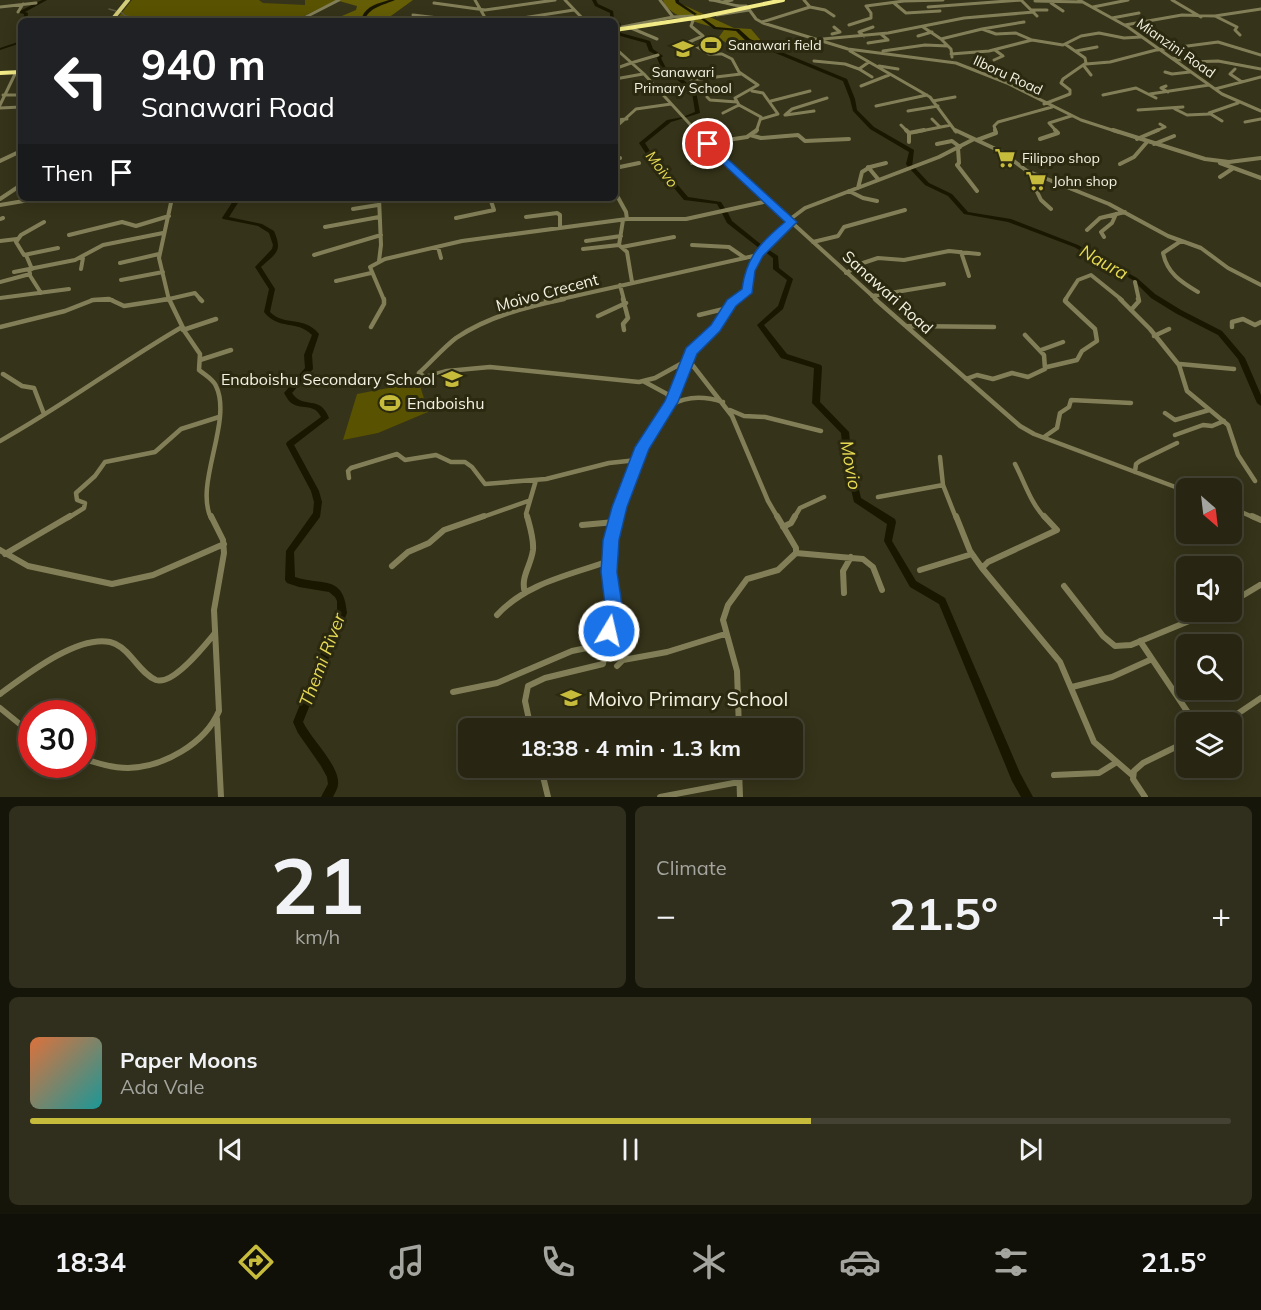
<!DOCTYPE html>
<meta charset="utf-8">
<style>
:root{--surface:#282613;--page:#302e1c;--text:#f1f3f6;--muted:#a5a5a0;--line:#444333;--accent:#c7bb3c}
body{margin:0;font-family:Mulish,sans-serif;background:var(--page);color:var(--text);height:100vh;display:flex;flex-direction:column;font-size:22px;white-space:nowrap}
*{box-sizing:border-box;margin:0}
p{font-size:20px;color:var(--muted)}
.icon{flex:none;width:33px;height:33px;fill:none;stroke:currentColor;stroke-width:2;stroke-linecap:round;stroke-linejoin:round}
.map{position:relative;height:797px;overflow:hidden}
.drawer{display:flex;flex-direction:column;gap:9px;padding:9px;background:#16150a;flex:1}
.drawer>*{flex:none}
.hud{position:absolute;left:18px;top:18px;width:600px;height:183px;border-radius:9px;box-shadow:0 3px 15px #0003,0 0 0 2px var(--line);background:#202124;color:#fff;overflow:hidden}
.needle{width:39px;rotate:152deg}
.fabs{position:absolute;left:1176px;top:478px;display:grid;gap:12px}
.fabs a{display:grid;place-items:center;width:66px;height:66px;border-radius:9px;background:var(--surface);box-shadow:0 3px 15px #0003,0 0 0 2px var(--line);font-size:30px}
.speed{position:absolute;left:18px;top:700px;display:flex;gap:12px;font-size:30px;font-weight:700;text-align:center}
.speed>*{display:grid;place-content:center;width:78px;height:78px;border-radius:50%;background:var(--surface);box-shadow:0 3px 15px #0003,0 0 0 2px var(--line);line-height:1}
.speed .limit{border:9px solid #d22;background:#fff;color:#111}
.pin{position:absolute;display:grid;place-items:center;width:51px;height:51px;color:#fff;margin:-26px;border:3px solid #fff;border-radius:50%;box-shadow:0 2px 6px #0007}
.me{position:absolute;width:66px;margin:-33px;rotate:9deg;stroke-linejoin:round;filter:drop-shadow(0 0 4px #0008)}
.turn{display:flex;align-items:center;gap:21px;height:126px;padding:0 24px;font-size:27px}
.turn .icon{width:78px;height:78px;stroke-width:2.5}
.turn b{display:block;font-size:42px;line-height:51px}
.then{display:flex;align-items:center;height:57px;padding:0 24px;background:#0003;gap:12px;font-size:22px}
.big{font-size:45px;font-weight:700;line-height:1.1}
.drawer .tile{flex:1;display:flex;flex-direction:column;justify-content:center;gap:9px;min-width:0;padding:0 21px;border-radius:9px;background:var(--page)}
.drawer .dial{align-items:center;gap:0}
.dial b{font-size:78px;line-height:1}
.song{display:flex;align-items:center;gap:18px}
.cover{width:72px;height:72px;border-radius:9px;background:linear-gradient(135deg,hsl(20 70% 55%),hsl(180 70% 35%))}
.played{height:6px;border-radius:3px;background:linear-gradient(90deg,var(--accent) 65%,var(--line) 65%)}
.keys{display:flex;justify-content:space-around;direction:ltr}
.heat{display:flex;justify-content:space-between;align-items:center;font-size:33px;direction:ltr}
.drawer .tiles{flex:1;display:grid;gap:9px;grid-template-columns:1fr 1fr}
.tile:last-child{grid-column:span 2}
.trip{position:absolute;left:458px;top:718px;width:345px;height:60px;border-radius:9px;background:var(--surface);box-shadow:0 3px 15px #0003,0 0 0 2px var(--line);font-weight:700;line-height:60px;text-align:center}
.tab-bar{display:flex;height:96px;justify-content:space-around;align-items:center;background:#100f08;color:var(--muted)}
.tab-bar .icon{width:42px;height:42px}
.tab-bar .on{color:var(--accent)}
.tab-bar b{font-size:27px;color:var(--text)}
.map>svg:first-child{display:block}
</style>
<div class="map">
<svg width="1261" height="797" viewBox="0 0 1261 797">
<rect width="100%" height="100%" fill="#353319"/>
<path fill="#595200" d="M132 0H259L263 3 305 5V0H337L302 17 276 21H115Z
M419 382 428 412 378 433 343 440 357 394Z"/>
<path fill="#655e06" d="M341 0H413L384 21H330L356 10 357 6 339 1Z
M663 0H677V2L734 28 751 29 769 50C761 48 753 44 745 43 733 42 729 48 719 37L724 30C708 25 667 18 663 0Z"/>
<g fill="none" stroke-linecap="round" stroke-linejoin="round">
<path stroke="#5b5944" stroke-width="1.5" d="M109 9 116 11
M121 12 125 16 139 18 140 21"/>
<path fill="#1a1700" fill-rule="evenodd" d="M42 0H47L25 12 28 13 27 21H23L24 14 20 13V11Z
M389 0H395C384 5 370 7 365 19L361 21H356L362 17C366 6 379 3 389 0Z
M592 0H596L598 4 613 11 614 18 621 24 619 28H617V24L615 21H613L610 18V13L595 6Z
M675 0H679V2L697 14 694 15 676 3Z
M702 17 716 27 739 29 750 39 847 79 855 99 857 110 874 127 914 150 912 167H908L906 164 909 152 870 129 853 111 850 99 843 81 746 41 736 31 714 29 701 19 700 18Z
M617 29 621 33 650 41 653 49 663 56 661 58 667 70 679 76 696 91 700 113 671 122 645 143 653 156 688 197 721 202 726 210 725 211 728 213 732 221 763 246V248H759L727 223 722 213 723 212 721 211 717 204 684 200 649 158 639 143 667 120 683 117 695 112 692 92 675 78 663 72 657 58 658 56 649 51 646 43 617 35 615 30Z
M19 30H21V40L16 36Z
M21 41V43L0 50V48Z
M913 167 915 168 929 183 952 194 968 212 1011 219 1078 245 1137 278 1155 294 1181 310 1222 331 1245 358 1261 395V406L1257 403 1238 359 1218 335 1177 314 1151 298 1133 280 1074 247 1008 222 964 214 948 196 925 185 910 169Z
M235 198H241L229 217 262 224 274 231C283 252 276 253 261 267L275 289 270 312C285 327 304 315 319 334L312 355 313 369 292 393C303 410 320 394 329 418L294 445 319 491 322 502 320 517 294 552 295 577C322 586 344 574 347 613L303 722C311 739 340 766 338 784 338 788 335 793 333 797H321L328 784 327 777 321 766 298 733 293 722 337 613V601L335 597 329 592 299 587 287 583 285 580 286 551 313 513 314 502 311 491 286 444 287 442 321 417C314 402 300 411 290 402 288 400 286 396 284 393L305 368 304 355 312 335C296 319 279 331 264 312L269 289 255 267 272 249 273 245 269 233 258 226 223 219 222 218Z
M766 248 778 256 779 268 793 279 783 309 764 325 787 354 821 365 822 367 820 402 849 432 852 460 861 498 895 519 896 522 892 541 916 581 945 598 1020 773 1033 797H1021L1012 781 939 604 910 587 884 541 887 524 854 502 844 460 841 433 812 403 814 368 781 358 757 325 778 306 787 280 773 269V258L764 251 763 250Z"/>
<path stroke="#827f58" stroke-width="3" d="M475 0 487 21
M565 0 585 21
M710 0C724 1 732 7 746 6
M1021 0 1037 16
M1079 0 1128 27 1222 94 1261 111
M1172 0 1201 17
M1035 1 1083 2
M723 2 732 0
M434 3 485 10 555 0
M894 3 906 13 940 11
M1051 3 1063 11
M0 7 36 3
M810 7 825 10 834 16
M928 7 1021 0
M1093 7 1128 0
M748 8 756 19 763 23 848 49 956 63 1007 83 1081 120 1118 132
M1031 10H1047
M18 12 23 4
M413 15 464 21
M717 15 749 10
M1215 16 1237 27 1235 30 1240 35
M673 17 693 16
M689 18 693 21 691 26 703 36 689 42 709 54H722L732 59 739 72 758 85 735 98 739 105 761 117 756 132
M1112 18 1139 13
M298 21 339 0
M503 21 574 10
M762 22 810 7 804 0
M849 25 871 18V13L866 6 904 1 943 0
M1125 25 1182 15 1215 16 1261 9
M622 27 673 17 660 0
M923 27 941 39
M631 28 657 39
M982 29 1024 22
M832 34 840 32 834 27
M864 36 859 32 873 27
M918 36 932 32
M823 39 888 33 964 18 1034 12
M868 43 888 40 881 34
M615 48 644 74 697 132
M1157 50 1218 42 1261 55
M850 51 930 97 956 132
M883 51 925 45 948 46
M1076 51 1097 47
M951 54 989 51 1032 40 1063 45 1081 36 1099 33 1124 38 1141 37
M952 57 951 49 941 39 982 29 996 34 1016 33 1032 40
M1172 58 1190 62 1218 61 1261 69
M994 60 1003 56 995 50
M814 61 845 64 859 69 869 62
M631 63 658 55
M1086 64 1110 62 1156 50
M879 66 898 69
M1084 66 1091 75
M617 68 631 63
M859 69 872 77
M1235 69 1230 74 1242 82
M1165 72 1172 74 1190 72
M615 79 643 74
M691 80 741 74
M861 86 889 75
M1166 86 1161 88 1168 92
M1215 89 1261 77
M752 91 763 93 778 114 761 119
M1150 94 1209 85
M3 95H21
M1103 95 1136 88 1156 98
M707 97 710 100 737 102
M771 101 810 91
M933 101 955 97
M1044 104 1070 94V90L1061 83 1063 79 1086 63 1085 58 1065 44
M0 105 16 72
M876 106 927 95
M0 108 21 107
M1175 109 1187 115 1210 114
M1138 110 1183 107
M908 111 938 106
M723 113 739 105
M785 115 792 109 827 98
M786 115 814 111
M932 119 940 127
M615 120 627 119
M1222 121 1209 113 1238 103
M1245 122 1261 119
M901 125 908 132
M615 128 636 109 671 104
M916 132 951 125
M996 132 994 126 998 122 1052 107
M1057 132 1049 123 1071 116
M1154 132 1165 127 1160 124"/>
<path stroke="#827f58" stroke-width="4" d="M695 130 722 159 877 300
M906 130 909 133
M955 130 1002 152 1027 171 1109 204 1168 236 1201 248 1228 268 1261 285
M1113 130 1205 159 1229 162 1261 158
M750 135 761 138 798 135 805 141 849 139
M1040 139 1058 133 1055 130
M1137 139 1158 130
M977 140 996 133 995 130
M909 142V133L924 130
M708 143 747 137 757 130
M937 144 952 141 960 147
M1154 144 1174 136
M958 148 959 163 957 165 977 191
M615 159 620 158
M0 161 21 151
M692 163 722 158
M1220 163 1261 178
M1120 164 1134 157 1147 142
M868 167 878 179
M615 168 639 163
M1027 171 1041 200 1051 209
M1220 177 1232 169
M858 188 862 172 870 167 886 163
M849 191 863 198 877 201
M615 192 626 212 627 219
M379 198 381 245 379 261
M0 199 21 185
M0 205 41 198
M353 209 378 205
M526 217 557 213 560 215V228
M456 218 494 210 490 198
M0 219 3 218
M623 220 619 245 627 252 632 282
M789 220 805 208 939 157 974 139
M44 222 21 235 16 242 24 255 58 248
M325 227 379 217
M1087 230 1100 218 1125 212
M69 235 122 222 136 226 169 216
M1104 237 1101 232 1112 223 1116 214
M0 241 17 239
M586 241 621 236
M1181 241 1163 253C1167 273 1181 282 1198 292
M813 242 838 236 844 227 905 210
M692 245 729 247 745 258
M438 247 441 258
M622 247 674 237
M583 249 619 245
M961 252 969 276
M26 255 32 269
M314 255 381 235
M120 263 159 254
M81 269 83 258
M14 272 75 260 103 245 163 233
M846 273 863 263 878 258 904 260 949 251 979 254
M29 274 41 293
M121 280 163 272
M336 281 371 273
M0 282 30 274 29 269
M1135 282 1139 300
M620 285 624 300
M872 296 944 284
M0 298 69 289
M169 299 195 293 201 300
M92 300H112
M161 300 169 299
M169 300 159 258 172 198
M384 300 370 267 385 259 462 241 627 219H686L768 201
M546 300 547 286
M557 300 758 255
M735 300 747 290C755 252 761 246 791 222
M1065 300 1078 280 1091 275 1122 300"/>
<path stroke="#827f58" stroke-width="4.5" d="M169 299 185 332 200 354 199 370C205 375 213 379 216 386 233 421 194 484 211 518
M200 299 202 301
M564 299C526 307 489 316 456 338 443 348 431 362 419 373L425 377 447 371 490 367 639 382 655 378 686 361
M623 299 628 318 623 324 624 330
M875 299 1020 426 1034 434 1186 491
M1120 299 1150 329 1179 365 1187 391 1228 425 1238 455 1255 481
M546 301V299
M1131 310 1139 301 1138 299
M699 315 728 308
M598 316 626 303
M906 326 994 327
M0 327 65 311 93 300 109 299 124 306 169 299
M371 327 384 304V299
M1232 327V322L1243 319 1255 325 1261 322
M183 330 216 319
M1154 336 1169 329
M1041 350 1063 342
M687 358 732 416 768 501 778 518
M200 360 231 350
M1180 364 1234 369
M1047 367 1077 360 1082 351 1097 341 1095 329 1065 301 1066 299
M3 374 22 386 34 388 44 414
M966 379 977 375 993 379 1012 373 1028 377 1045 369 1044 355 1025 335
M643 381 667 394 671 402
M671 405C688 395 705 396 723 402
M730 410 744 416 765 417 821 431
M1165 413 1175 420 1209 410
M1175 435 1203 425 1212 426 1224 421
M1044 437 1057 428 1060 413 1069 407 1071 400 1131 403
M0 441C63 406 120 363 182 327
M940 457 943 485 956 518
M1015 464C1025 483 1030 502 1045 518
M1135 472 1136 464 1140 461 1177 443
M349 478 348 471 351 468 397 454 405 460 436 455 451 462H465L472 467 485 484 546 479 609 463 637 460
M878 497 943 485
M1232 508 1255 518
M68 518 84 508 85 503 77 500 76 493 95 476 105 462 155 452 181 429 219 417
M480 518 528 501
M527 518 526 514 536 480
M618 518 629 481 646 440 671 402 691 352 715 328 737 299
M794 518 800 508 824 497"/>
<path stroke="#827f58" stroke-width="6" d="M956 516 970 551 982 568
M1044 516 1057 530 988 562 982 568 1060 662 1094 742 1132 775
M1252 516 1261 520
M582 525 615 522
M783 527 791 523 795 516
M0 550 28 566 112 584 153 575 224 544
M796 553 863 559 873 567 882 590
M5 554 70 516
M392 566 408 552 429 543 444 530 484 516
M920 570 972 554
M1064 586 1103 636 1115 646 1131 645 1211 612
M525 593C520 577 531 566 533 550 534 539 530 527 527 516
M844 593 843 571 851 557
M1232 602 1260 585
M497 615C526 583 570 575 609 561
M1140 641 1195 723
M617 666 623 660 667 652 725 634
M1072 687 1112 677 1152 659
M453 692 497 683 572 651 606 644
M0 694C26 675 77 635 110 642 119 644 127 652 132 658 139 666 146 676 156 680 173 686 205 645 215 633
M0 708 32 734
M217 719 221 797
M1224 723 1261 698
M531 729 525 701 528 686 545 678 603 664 613 610 609 572 611 539 618 516
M739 729 737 671 723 620 728 605 747 579 778 570 796 553V548L777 516
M82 758C97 763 112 768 128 768 163 767 205 744 219 711L214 610 224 553 223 540 211 516
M541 768 548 797
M739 768 740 797
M1054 775 1099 773 1117 762
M660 797 739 782
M1145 797 1133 779 1134 771 1143 763 1186 742"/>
<path stroke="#d2cb79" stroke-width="4" d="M111 21 128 0"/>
<path stroke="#f2ea86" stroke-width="4" d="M615 30 701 17 783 0
M0 73 21 72"/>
</g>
<path fill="#1a73e8" stroke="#114b97" stroke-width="1.5" d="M708 141 797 222 763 256 755 271 752 293 736 306 720 331 697 354 678 402 649 449 627 507 619 540 617 572 622 605 615 637 609 639 603 637 600 631 605 605 601 572 603 540 612 507 635 447 665 401 686 348 711 325 727 300 742 289C746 257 761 242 785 222L704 146V142Z"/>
<defs>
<g id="stadium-bare" transform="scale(1.62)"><path d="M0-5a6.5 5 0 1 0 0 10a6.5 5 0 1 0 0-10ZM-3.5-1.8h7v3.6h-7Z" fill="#c7bb3c" stroke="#2b290f" stroke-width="2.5" paint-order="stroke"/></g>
<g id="school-bare" transform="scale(1.62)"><path d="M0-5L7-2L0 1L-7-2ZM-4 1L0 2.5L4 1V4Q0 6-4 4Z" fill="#c7bb3c" stroke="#2b290f" stroke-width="2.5" paint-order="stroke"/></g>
<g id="supermarket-bare" transform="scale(1.62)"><path d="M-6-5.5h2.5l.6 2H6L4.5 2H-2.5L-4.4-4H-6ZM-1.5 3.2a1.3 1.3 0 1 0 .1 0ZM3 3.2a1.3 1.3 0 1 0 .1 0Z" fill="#c7bb3c" stroke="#2b290f" stroke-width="2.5" paint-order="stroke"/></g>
</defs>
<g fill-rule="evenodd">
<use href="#stadium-bare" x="711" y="45"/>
<use href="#school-bare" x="683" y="49"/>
<use href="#supermarket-bare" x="1005" y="158"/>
<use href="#supermarket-bare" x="1036" y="181"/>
<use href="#school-bare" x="452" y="379"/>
<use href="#stadium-bare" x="390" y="403"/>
<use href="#school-bare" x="571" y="698"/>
</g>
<g text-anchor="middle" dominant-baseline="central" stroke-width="6" stroke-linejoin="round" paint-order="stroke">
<g font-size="14" fill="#f3f2e2" stroke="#2b290f" text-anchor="start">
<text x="728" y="45">Sanawari field</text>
<text x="683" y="72" text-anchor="middle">Sanawari<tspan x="683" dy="16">Primary School</tspan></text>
<text x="1022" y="158">Filippo shop</text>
<text x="1053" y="181">John shop</text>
</g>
<g font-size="14" fill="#f3f2e2" stroke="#2b290f">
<text transform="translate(1176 48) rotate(35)">Mianzini Road</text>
<text transform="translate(1008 75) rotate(25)">Ilboru Road</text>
</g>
<g font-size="15" font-style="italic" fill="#e5d953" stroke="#2b290f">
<text transform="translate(662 169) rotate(52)">Moivo</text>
</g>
<g font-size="16" fill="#f3f2e2" stroke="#2b290f">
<text transform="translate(547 292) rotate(-15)">Moivo Crecent</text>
<text transform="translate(888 292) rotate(42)">Sanawari Road</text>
</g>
<g font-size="16" fill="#f3f2e2" stroke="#2b290f" text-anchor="end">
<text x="435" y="379">Enaboishu Secondary School</text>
<text x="407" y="403" text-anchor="start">Enaboishu</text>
</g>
<g font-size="18" font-style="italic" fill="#e5d953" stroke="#2b290f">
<text transform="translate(1104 262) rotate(29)">Naura</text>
<text transform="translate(851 465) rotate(80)">Movio</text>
<text transform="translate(322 660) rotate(-69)">Themi River</text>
</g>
<g font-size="20" fill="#f3f2e2" stroke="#2b290f" text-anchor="start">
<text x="588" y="698">Moivo Primary School</text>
</g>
</g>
</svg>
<div class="fabs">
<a><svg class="needle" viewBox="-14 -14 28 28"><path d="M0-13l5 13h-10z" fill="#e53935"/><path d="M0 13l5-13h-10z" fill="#a5a5a0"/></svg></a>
<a><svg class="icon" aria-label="sound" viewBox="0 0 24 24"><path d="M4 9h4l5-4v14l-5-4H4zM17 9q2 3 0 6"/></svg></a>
<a><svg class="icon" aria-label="search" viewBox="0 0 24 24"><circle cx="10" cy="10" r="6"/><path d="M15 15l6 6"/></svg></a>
<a><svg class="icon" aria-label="layers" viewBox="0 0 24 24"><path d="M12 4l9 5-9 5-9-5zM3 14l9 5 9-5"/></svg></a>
</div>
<div class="speed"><div class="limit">30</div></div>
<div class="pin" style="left:708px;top:144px;background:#d93025"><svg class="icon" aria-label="arrive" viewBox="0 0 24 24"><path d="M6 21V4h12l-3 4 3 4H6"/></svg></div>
<svg class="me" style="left:609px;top:631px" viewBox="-20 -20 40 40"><circle r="17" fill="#1a73e8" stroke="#fff" stroke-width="3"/><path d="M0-11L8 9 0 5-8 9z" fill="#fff"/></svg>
<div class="trip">18:38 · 4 min · 1.3 km</div>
<div class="hud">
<div class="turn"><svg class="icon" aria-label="left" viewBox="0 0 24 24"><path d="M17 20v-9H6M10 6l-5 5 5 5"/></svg><div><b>940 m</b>Sanawari Road</div></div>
<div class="then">Then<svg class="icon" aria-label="arrive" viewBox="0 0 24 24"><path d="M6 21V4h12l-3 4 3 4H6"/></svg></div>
</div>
</div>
<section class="drawer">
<div class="tiles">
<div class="tile dial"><b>21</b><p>km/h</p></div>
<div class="tile"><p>Climate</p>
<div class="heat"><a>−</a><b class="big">21.5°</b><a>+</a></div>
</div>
<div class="tile">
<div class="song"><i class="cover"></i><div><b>Paper Moons</b><p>Ada Vale</p></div></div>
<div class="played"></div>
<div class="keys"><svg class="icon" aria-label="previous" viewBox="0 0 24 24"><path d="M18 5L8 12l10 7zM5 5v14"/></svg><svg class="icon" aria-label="pause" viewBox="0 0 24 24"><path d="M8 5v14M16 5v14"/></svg><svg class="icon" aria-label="next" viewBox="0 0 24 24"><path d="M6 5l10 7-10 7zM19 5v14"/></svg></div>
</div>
</div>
</section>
<nav class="tab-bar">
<b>18:34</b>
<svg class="icon on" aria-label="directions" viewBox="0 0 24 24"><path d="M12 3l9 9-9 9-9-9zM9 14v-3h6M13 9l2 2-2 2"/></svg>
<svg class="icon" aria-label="music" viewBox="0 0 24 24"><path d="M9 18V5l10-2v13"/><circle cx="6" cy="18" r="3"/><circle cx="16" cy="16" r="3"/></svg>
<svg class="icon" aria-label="phone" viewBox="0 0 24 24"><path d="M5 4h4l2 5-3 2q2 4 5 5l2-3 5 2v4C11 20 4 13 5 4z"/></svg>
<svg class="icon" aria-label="climate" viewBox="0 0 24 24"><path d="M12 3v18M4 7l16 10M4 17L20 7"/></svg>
<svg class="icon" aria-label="car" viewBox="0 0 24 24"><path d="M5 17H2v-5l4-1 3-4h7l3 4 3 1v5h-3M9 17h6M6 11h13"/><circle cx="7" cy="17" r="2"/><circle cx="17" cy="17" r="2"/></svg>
<svg class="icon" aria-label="filters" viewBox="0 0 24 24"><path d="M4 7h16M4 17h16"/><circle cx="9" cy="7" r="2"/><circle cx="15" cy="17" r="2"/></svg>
<b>21.5°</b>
</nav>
